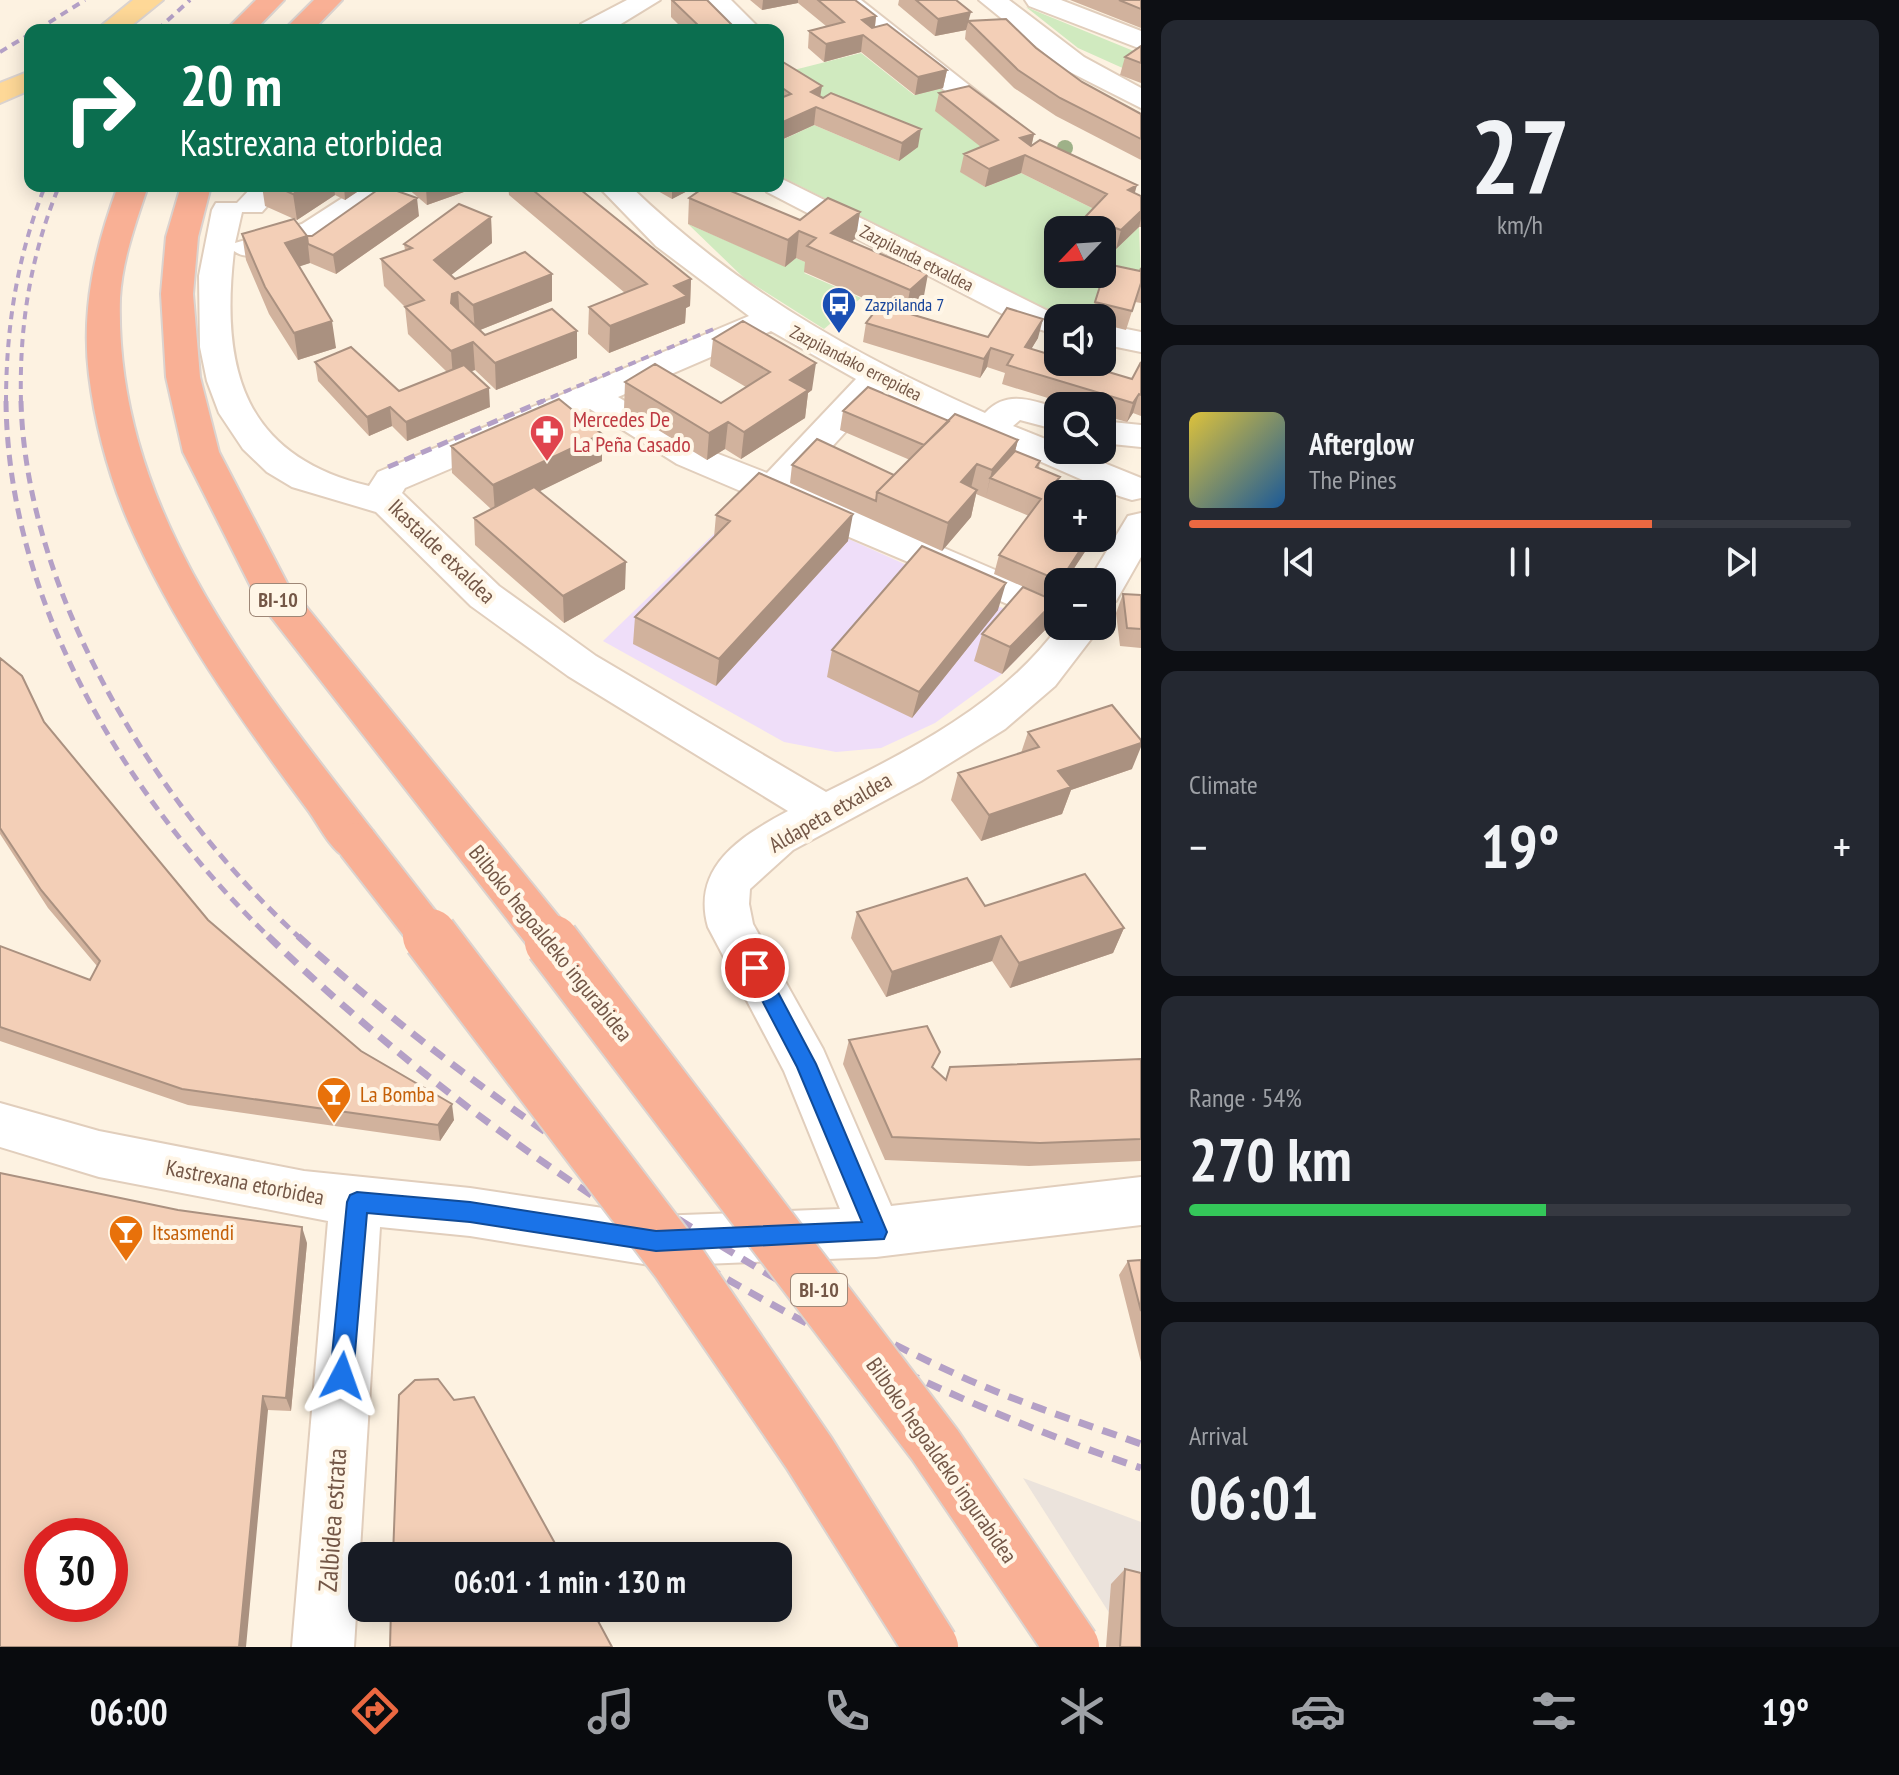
<!DOCTYPE html>
<meta charset="utf-8">
<style>
:root{--surface:#171b24;--page:#242831;--text:#f1f3f6;--muted:#9ea1a6;--line:#363941;--accent:#eb6841}
body{margin:0;font-family:"PT Sans Narrow",sans-serif;background:var(--page);color:var(--text);height:100vh;display:flex;flex-direction:column;font-size:30px;white-space:nowrap}
*{box-sizing:border-box;margin:0}
p{font-size:26px;color:var(--muted)}
.icon{flex:none;width:44px;height:44px;fill:none;stroke:currentColor;stroke-width:2;stroke-linecap:round;stroke-linejoin:round}
.map{position:relative;flex:1;overflow:hidden}
.drawer{display:flex;flex-direction:column;gap:20px;padding:20px;background:#0d0f14;width:758px}
.drawer>*{flex:none}
.banner{position:absolute;left:24px;top:24px;width:760px;height:168px;border-radius:16px;box-shadow:0 4px 20px #0003;background:#0b6e4f;color:#fff;overflow:hidden}
.needle{width:52px;rotate:245deg}
.buttons{position:absolute;left:1044px;top:216px;display:grid;gap:16px}
.buttons a{display:grid;place-items:center;width:72px;height:72px;border-radius:16px;background:var(--surface);box-shadow:0 4px 20px #0003;font-size:40px}
.speed{position:absolute;left:24px;top:1518px;display:flex;gap:16px;font-size:40px;font-weight:700;text-align:center}
.speed>*{display:grid;place-content:center;width:104px;height:104px;border-radius:50%;background:var(--surface);box-shadow:0 4px 20px #0003;line-height:1}
.speed .limit{border:12px solid #d22;background:#fff;color:#111}
.pin{position:absolute;display:grid;place-items:center;width:68px;height:68px;color:#fff;margin:-34px;border:4px solid #fff;border-radius:50%;box-shadow:0 2px 8px #0007}
.me{position:absolute;width:88px;margin:-44px;rotate:4deg;stroke-linejoin:round;filter:drop-shadow(0 0 6px #0008)}
.turn{display:flex;align-items:center;gap:28px;height:168px;padding:0 24px;font-size:36px}
.turn .icon{width:104px;height:104px;stroke-width:2.5}
.turn b{display:block;font-size:56px;line-height:68px}
.big{font-size:60px;font-weight:600;line-height:1.1}
.drawer .card{flex:1;display:flex;flex-direction:column;justify-content:center;gap:12px;min-width:0;padding:0 28px;border-radius:16px;background:var(--page)}
.drawer .dial{align-items:center;gap:0}
.dial b{font-size:104px;line-height:1}
.song{display:flex;align-items:center;gap:24px}
.cover{width:96px;height:96px;border-radius:12px;background:linear-gradient(135deg,hsl(50 70% 55%),hsl(210 70% 35%))}
.played{height:8px;border-radius:4px;background:linear-gradient(90deg,var(--accent) 70%,var(--line) 70%)}
.keys{display:flex;justify-content:space-around;direction:ltr}
.heat{display:flex;justify-content:space-between;align-items:center;font-size:44px;direction:ltr}
.charge{height:12px;border-radius:6px;background:linear-gradient(90deg,#34c759 54%,var(--line) 0)}
.trip{position:absolute;left:348px;top:1542px;width:444px;height:80px;border-radius:16px;background:var(--surface);box-shadow:0 4px 20px #0003;font-weight:600;line-height:80px;text-align:center}
.tab-bar{display:flex;height:128px;justify-content:space-around;align-items:center;background:#090b0e;color:var(--muted)}
.tab-bar .icon{width:56px;height:56px}
.tab-bar .active{color:var(--accent)}
.tab-bar b{font-size:36px;color:var(--text)}
main{display:flex;flex:1;min-height:0}
.map>svg:first-child{display:block}
</style>
<main>
<div class="map">
<svg width="1141" height="1647" viewBox="0 0 1141 1647">
<rect width="100%" height="100%" fill="#fdf2e1"/>
<path fill="#ebe3dc" d="M1023 1478 1141 1522V1647H1131Z"/>
<path fill="#efdef9" d="M753 496 1047 628 1002 674 935 723 881 748 836 752 784 742 603 641Z"/>
<path fill="#d0eabf" d="M1026 7 1141 54 1127 70 1078 48Z
M861 53 914 95 943 88 995 158 961 172 985 187 1021 173 1102 213 1086 230H1058V274H1102V244L1116 248 1139 227 1141 281 1090 318 1055 314 778 175V142L814 125 899 161 778 74Z
M688 224 785 266 796 258 812 265 804 273 861 298 824 329 745 279Z"/>
<g fill="none" stroke-linecap="round" stroke-linejoin="round">
<g stroke="#e1cebc" stroke-width="4">
<path id="minor" d="M627 0H660L611 30H578L581 24Z
M703 0H731L761 30H732Z
M831 0H861L1017 123 1013 129H993Z
M979 0H1009L1084 57 1141 88V108L1064 69Z
M1025 0H1061L1141 31V49L1029 6Z
M778 177 1046 310 1070 318H1058V335L1022 324 767 192 763 186H778Z
M253 186H285L262 212H242L235 243 302 224 361 186H397C379 212 261 274 234 251 220 370 244 456 369 486L378 472 749 316 656 246 598 186H630C736 288 851 354 985 413 1007 390 1030 400 1058 408V430L1020 420 1013 426 1058 444V450H1072L1141 478V498L1132 500 1119 496 882 392 797 485 1058 597V626H1101L1055 686 1005 729 921 781 793 850 750 889 749 904 753 924 823 1049 891 1206 1141 1177V1225L876 1257 656 1266 470 1236 380 1227 354 1647H292L328 1221 99 1177 0 1147V1103L99 1131 304 1171 470 1188 656 1216 840 1209 784 1071 708 927C691 867 741 836 788 811L568 676 471 606 376 512 292 487 267 472 243 449 219 413 207 381 200 347 199 276 212 210 216 203H237ZM771 331 856 379 767 473 703 448 618 397ZM590 409 677 464 1059 626C1002 704 911 750 826 792L596 656 499 586 402 493 405 488Z
M1102 324 1141 332V352L1102 344Z
M1102 421 1141 425V447L1102 443Z
M1141 513V557L1116 601 1102 604V582H1088L1128 516Z"/>
</g>
<g stroke="#dbd3cf" stroke-width="4">
<path id="major" d="M133 0H163L126 30H96Z
M30 71V90L0 103V83Z"/>
</g>
<g stroke="#dbd3cf" stroke-width="4">
<path id="highway" d="M256 0H284L255 30H226Z
M314 0H342L313 30H284Z
M118 186H148C136 222 122 260 120 298 114 507 252 675 373 831L379 843 373 855C362 859 354 862 344 856 330 849 317 822 307 809 240 719 173 625 128 521 109 476 95 425 89 375 81 309 95 248 118 186Z
M181 186H211L198 237 193 294 200 377 219 452 287 583 568 928 575 942 568 956 552 961 536 956 257 599 183 452 166 377 161 294 166 237Z"/>
</g>
<use href="#minor" fill="#fff" fill-rule="evenodd"/>
<use href="#major" fill="#fed897" fill-rule="evenodd"/>
<use href="#highway" fill="#f9b095" fill-rule="evenodd"/>
<path stroke="#b4a0c6" stroke-width="4" stroke-dasharray="8 6" stroke-linecap="butt" d="M37 30 85 0
M157 30 190 0
M0 52 30 34
M6 403C6 327 17 257 45 186
M21 403C19 327 30 257 59 186
M538 403 716 328"/>
<path stroke="#b4a0c6" stroke-width="5" stroke-dasharray="11 7" stroke-linecap="butt" d="M6 401C8 605 128 800 270 938
M21 401C26 597 159 809 300 938
M388 467 543 401"/>
<path stroke="#b4a0c6" stroke-width="7" stroke-dasharray="15 10" stroke-linecap="butt" d="M268 936C506 1167 827 1362 1141 1468
M298 936C415 1043 541 1133 675 1217 767 1275 861 1331 960 1376 1019 1403 1080 1422 1141 1444"/>
<g stroke="#dbd3cf" stroke-width="44" stroke-linecap="butt">
<path id="highway-bridge-far1" d="M357 843 431 938"/>
</g>
<g stroke="#dbd3cf" stroke-width="58" stroke-linecap="butt">
<path id="highway-bridge" d="M430 936 679 1263 809 1453 931 1647
M552 942 935 1445 1072 1647"/>
</g>
<use href="#highway-bridge-far1" stroke="#f9b095" stroke-width="40"/>
<use href="#highway-bridge" stroke="#f9b095" stroke-width="54"/>
</g>
<circle fill="#9eb188" cx="1065" cy="148" r="8"/>
<path fill="#d1b29d" d="M671 0 737 30H684L671 17Z
M750 0H855L876 16 875 27 947 70 943 88 915 95 861 52 824 62 808 48 809 31 826 26 798 3 762 10Z
M899 0H956L969 21 1036 48 1082 82 1141 114V160L1056 116 1014 88 965 39 966 30 935 36 898 5Z
M1070 0H1141V28Z
M1141 46V83L1120 75 1125 57Z
M778 59 820 96 918 147 899 161 814 125 781 140 778 138Z
M939 93 1034 134 1031 146 1141 196V227H1139L1116 249 1102 244V230H1082L1085 217 1094 209 1021 173 985 187 960 172 964 154 981 147 935 111Z
M262 186H366L345 200 335 195 297 220 294 219 307 236 419 216 336 274 310 263 299 266 336 348 298 360 269 314 246 260 242 234 294 219 265 206Z
M407 186H481L427 205 407 188Z
M508 186H576L691 279 690 306 686 308 685 323 609 353 588 334 589 307 625 293 509 195Z
M649 186H697L672 199Z
M689 198 800 220 856 238 851 242 923 301 909 313 988 337 1038 338 1031 349 1132 379 1141 362V416L1133 413 1127 422 1102 415V406H1074L1002 384 1005 373 987 367 980 378 863 342 866 323 879 305 804 272 805 262 796 258 785 267 688 224Z
M491 217 492 243 451 275 455 279 552 301 480 330 485 335 577 358 496 390 475 370 471 371 490 407 407 441 392 426 369 436 318 381 315 362 399 391 447 372 408 334 405 307 384 286 381 259 405 250 404 244Z
M1141 268V303L1135 302 1126 330 1102 324V318H1090L1095 302 1140 271Z
M713 339 812 390 808 393 805 418 741 459 725 449 707 460 624 409 625 382 721 403 746 387 710 366Z
M843 411 949 421 1018 440 1015 451 1040 461 1039 468 1056 488 1058 538H1094L1065 582H1058V593L1054 600 994 574 999 555 1029 516 976 494 971 517 942 551 790 483 792 465 894 475 910 460 840 430Z
M451 446 602 461 539 491 625 589 564 623 475 545 474 518 491 509 452 473Z
M716 515 848 541 716 686 633 644 635 617 714 537Z
M1123 594 1141 595V648L1120 646 1116 613Z
M1055 601 1047 628 1002 674 974 661 982 634Z
M998 610 912 718 827 677 832 650Z
M0 658 44 722 208 920 361 1051 454 1120 440 1141 188 1105 0 1041V946L90 980 97 966 48 908 0 834Z
M1028 732 1132 769 1071 790 1062 814 981 841 951 800 958 773 1021 753Z
M857 912 1124 928 1113 953 1010 988 992 961 886 997 851 938Z
M849 1040 934 1069 946 1080 1141 1059V1161L1029 1166 885 1160 843 1064Z
M307 1243 291 1411 268 1410 0 1647Z
M1141 1260V1362L1119 1275 1128 1261Z
M1125 1569 1141 1647H1106L1111 1584Z"/>
<path fill="#aa9180" d="M763 0H798V3L762 10Z
M971 12 966 30 935 36 938 19Z
M876 16 874 34 863 35 861 52 824 62 826 44 862 20Z
M947 70 943 88 915 95 918 77Z
M822 86 819 104 811 92Z
M816 107 814 125 781 140 783 122Z
M921 129 918 147 899 161 902 143Z
M1034 134 1030 153 1020 138Z
M1025 155 1021 173 985 187 989 169Z
M1137 185 1132 203 1128 190Z
M305 186H334L335 195 297 220 293 194Z
M344 186H366L345 200Z
M429 186H481L427 205 426 187Z
M672 186H697L672 199Z
M417 198 419 216 336 274 333 255Z
M1141 211V219L1139 227 1116 249 1121 230Z
M860 212 856 238 832 256 831 233Z
M491 217 492 243 436 287 434 260Z
M799 231 796 258 785 267 788 240Z
M307 236 310 263 289 270 285 243Z
M552 274V301L475 332 473 305Z
M928 274 923 301 905 316 910 290Z
M691 279 690 306 686 308 685 323 609 353 610 326 674 286Z
M458 292 460 319 451 303 452 294Z
M1043 319 1038 338 1021 366 1025 347Z
M332 321 336 348 298 360 294 333Z
M577 331V358L496 390 495 363Z
M473 342 475 370 453 378 451 351Z
M991 348 987 367 980 378 984 359Z
M816 363 812 390 808 393 805 418 741 459 744 432 790 380Z
M489 388 490 407 407 441 406 422Z
M1139 394 1133 413 1127 422 1133 403Z
M390 407 392 426 369 436 367 417Z
M728 422 725 449 707 460 709 433Z
M602 434V461L495 513 493 485Z
M1018 440 1011 467 990 478 986 497 992 470Z
M977 464 970 492 961 482Z
M977 490 971 517 942 551 948 523Z
M853 514 848 541 716 686 719 659Z
M1088 538H1094L1065 582H1059Z
M626 562 625 589 564 623 563 596Z
M1006 583 998 610 912 718 919 692Z
M1055 601 1047 628 1002 674 1010 647Z
M1141 743V747L1132 769 1071 790 1062 814 981 841 989 815 1058 771Z
M1124 928 1113 953 1010 988 1019 963Z
M1001 936 992 961 886 997 892 972Z
M452 1104 454 1120 440 1141 438 1125Z
M302 1227 307 1243 291 1411 286 1398Z
M263 1396 268 1410 246 1647H239Z"/>
<path fill="#f3cfb7" stroke="#aa9180" stroke-width="2" fill-rule="evenodd" d="M672 0H707L737 30H703Z
M818 0H855L876 16 862 20 872 28 887 24 947 70 918 77 863 35 826 44 809 31 844 22Z
M916 0H956L971 12 938 19Z
M1119 0H1141V9Z
M1006 19 1036 48 1082 82 1141 114V139L1060 98 1018 70 968 21Z
M1141 46V63L1125 57Z
M778 59 822 86 811 92 823 98 831 93 921 129 902 143 816 107 783 122 778 119V99L791 94 778 85Z
M969 86 1034 134 1020 138 1031 146 1040 140 1137 185 1128 190 1141 196V211L1121 230 1085 217 1107 194 1025 155 989 169 964 154 998 140 939 93Z
M275 186H305L293 194Z
M383 186 417 198 333 255 308 244 307 236H312Z
M528 186H576L691 279 674 286 687 296 610 326 589 307 647 284Z
M706 186H719L800 220 828 198 860 212 831 233 928 274 910 290 807 246 816 238 799 231 788 240 689 198Z
M459 204 491 217 434 260 455 279 525 252 552 274 473 305 458 292 452 294 451 303 485 335 552 309 577 331 495 363 473 342 451 351 405 307 424 300 381 259 412 248 404 244Z
M294 219 307 236 285 243 332 321 294 333 265 287 242 234Z
M1107 264 1140 271 1141 268V283L1132 311 1095 302Z
M880 305 988 337 1007 308 1043 319 1025 347 1058 357V362H1075L1132 379 1141 362V395L1139 394 1133 403 1007 365 1013 355 991 348 984 359 866 323Z
M743 321 816 363 790 380 808 390 744 432 728 422 709 433 625 382 655 364 721 403 770 372 713 339Z
M351 347 399 391 464 365 489 388 406 422 390 407 367 417 315 362Z
M868 387 949 421 924 445 843 411Z
M559 399 602 434 493 485 451 446Z
M955 414 1018 440 992 470 977 464 961 482 977 490 948 523 877 492Z
M817 439 894 475 877 492 876 501 792 465Z
M1015 451 1040 461 1036 467 1060 477 1052 486 1071 494H1058V538H1088L1060 581 999 555 1041 499 990 478Z
M759 473 853 514 719 659 635 617 730 521 716 515Z
M534 487 626 562 563 596 474 518Z
M922 546 1006 583 919 692 832 650Z
M1023 587 1055 601 1010 647 982 634Z
M1123 594 1141 595V629L1127 628Z
M0 658 22 676 44 722 208 920 361 1051 452 1104 438 1125 182 1089 0 1027V946L90 980 100 961 41 890 0 828Z
M1112 705 1141 740V743L1058 771 1071 787 989 815 958 773 1039 747 1028 732Z
M1085 874 1124 928 1019 963 1001 936 892 972 857 912 967 878 985 906Z
M927 1026 940 1052 932 1067 946 1080 950 1067 1141 1059V1139L1040 1143 892 1137 849 1040Z
M0 1173 178 1210 302 1227 286 1398 263 1396 239 1647H0ZM42 1536H110V1604H42Z
M1141 1260V1311L1128 1261Z
M438 1379 454 1400 474 1397 562 1556H393L399 1395 415 1380Z
M1125 1569 1141 1573V1647H1120Z
M391 1608H449V1614L498 1613 508 1608H591L612 1647H390Z"/>
<path fill="#1a73e8" stroke="#114b97" stroke-width="2" d="M755 960 762 962 816 1064 887 1232 884 1239 656 1251 470 1222 367 1213 353 1376 350 1384 342 1387 334 1384 330 1376 347 1202 350 1195 357 1192 470 1202 656 1231 862 1222 797 1067 745 968Z"/>
<defs>
<g id="bus-pin" transform="scale(1.8)"><path d="M0 17L-7.5 6A9.5 9.5 0 1 1 7.5 6Z" fill="#1a4fb4" stroke="#fff6e7"/><path d="M-5-6H5V4H4V6H2V4H-2V6H-4V4H-5ZM-3.5-4V0h7V-4ZM-3.5 1.2v1.5H-2V1.2ZM2 1.2v1.5H3.5V1.2Z" fill="#fff"/></g>
<g id="pharmacy-pin" transform="scale(1.8)"><path d="M0 17L-7.5 6A9.5 9.5 0 1 1 7.5 6Z" fill="#e0444e" stroke="#fff6e7"/><path d="M-2-6h4v4h4v4h-4v4h-4v-4h-4v-4h4Z" fill="#fff"/></g>
<g id="bar-pin" transform="scale(1.8)"><path d="M0 17L-7.5 6A9.5 9.5 0 1 1 7.5 6Z" fill="#e8710a" stroke="#fff6e7"/><path d="M-6-5H6L.8 .8V4.5H3.5V6h-7V4.5H-.8V.8Z" fill="#fff"/></g>
</defs>
<g fill-rule="evenodd">
<use href="#bus-pin" x="839" y="304"/>
<use href="#pharmacy-pin" x="547" y="432"/>
<use href="#bar-pin" x="334" y="1094"/>
<use href="#bar-pin" x="126" y="1232"/>
</g>
<g text-anchor="middle" dominant-baseline="central" stroke-width="8" stroke-linejoin="round" paint-order="stroke">
<g font-size="18" fill="#745747" stroke="#fff6e7">
<text transform="translate(917 258) rotate(27)">Zazpilanda etxaldea</text>
<text transform="translate(856 363) rotate(27)">Zazpilandako errepidea</text>
</g>
<g font-size="18" fill="#164399" stroke="#fff6e7" text-anchor="start">
<text x="865" y="304">Zazpilanda 7</text>
</g>
<g fill="#fff6e7" stroke="#9e8777" stroke-width="2">
<rect x="250" y="584" width="56" height="32" rx="6"/>
<rect x="791" y="1274" width="56" height="32" rx="6"/>
</g>
<g font-size="20" font-weight="bold" fill="#745747">
<text x="278" y="600">BI-10</text>
<text x="819" y="1290">BI-10</text>
</g>
<g font-size="22" fill="#be3a42" stroke="#fff6e7" text-anchor="start">
<text x="573" y="419">Mercedes De<tspan x="573" dy="25">La Peña Casado</tspan></text>
</g>
<g font-size="22" fill="#745747" stroke="#fff6e7">
<text transform="translate(442 551) rotate(44)">Ikastalde etxaldea</text>
<text transform="translate(830 812) rotate(-30)">Aldapeta etxaldea</text>
<text transform="translate(551 943) rotate(51)">Bilboko hegoaldeko ingurabidea</text>
<text transform="translate(245 1182) rotate(11)">Kastrexana etorbidea</text>
<text transform="translate(942 1460) rotate(55)">Bilboko hegoaldeko ingurabidea</text>
</g>
<g font-size="22" fill="#c56008" stroke="#fff6e7" text-anchor="start">
<text x="360" y="1094">La Bomba</text>
<text x="152" y="1232">Itsasmendi</text>
</g>
<g font-size="26" fill="#745747" stroke="#fff6e7">
<text transform="translate(332 1520) rotate(-86)">Zalbidea estrata</text>
</g>
</g>
</svg>
<div class="buttons">
<a><svg class="needle" viewBox="-14 -14 28 28"><path d="M0-13l5 13h-10z" fill="#e53935"/><path d="M0 13l5-13h-10z" fill="#9ea1a6"/></svg></a>
<a><svg class="icon" aria-label="sound" viewBox="0 0 24 24"><path d="M4 9h4l5-4v14l-5-4H4zM17 9q2 3 0 6"/></svg></a>
<a><svg class="icon" aria-label="search" viewBox="0 0 24 24"><circle cx="10" cy="10" r="6"/><path d="M15 15l6 6"/></svg></a>
<a>+</a>
<a>−</a>
</div>
<div class="speed"><div class="limit">30</div></div>
<div class="pin" style="left:755px;top:968px;background:#d93025"><svg class="icon" aria-label="arrive" viewBox="0 0 24 24"><path d="M6 21V4h12l-3 4 3 4H6"/></svg></div>
<svg class="me" style="left:342px;top:1376px" viewBox="-20 -20 40 40"><path d="M0-17L14 15 0 8-14 15z" fill="#1a73e8" stroke="#fff" stroke-width="4"/></svg>
<div class="trip">06:01 · 1 min · 130 m</div>
<div class="banner">
<div class="turn"><svg class="icon" aria-label="right" viewBox="0 0 24 24"><path d="M7 20v-9h11M14 6l5 5-5 5"/></svg><div><b>20 m</b>Kastrexana etorbidea</div></div>
</div>
</div>
<section class="drawer">
<div class="card dial"><b>27</b><p>km/h</p></div>
<div class="card">
<div class="song"><i class="cover"></i><div><b>Afterglow</b><p>The Pines</p></div></div>
<div class="played"></div>
<div class="keys"><svg class="icon" aria-label="previous" viewBox="0 0 24 24"><path d="M18 5L8 12l10 7zM5 5v14"/></svg><svg class="icon" aria-label="pause" viewBox="0 0 24 24"><path d="M8 5v14M16 5v14"/></svg><svg class="icon" aria-label="next" viewBox="0 0 24 24"><path d="M6 5l10 7-10 7zM19 5v14"/></svg></div>
</div>
<div class="card"><p>Climate</p>
<div class="heat"><a>−</a><b class="big">19°</b><a>+</a></div>
</div>
<div class="card"><p>Range · 54%</p><b class="big">270 km</b><div class="charge"></div></div>
<div class="card"><p>Arrival</p><b class="big">06:01</b></div>
</section>
</main>
<nav class="tab-bar">
<b>06:00</b>
<svg class="icon active" aria-label="directions" viewBox="0 0 24 24"><path d="M12 3l9 9-9 9-9-9zM9 14v-3h6M13 9l2 2-2 2"/></svg>
<svg class="icon" aria-label="music" viewBox="0 0 24 24"><path d="M9 18V5l10-2v13"/><circle cx="6" cy="18" r="3"/><circle cx="16" cy="16" r="3"/></svg>
<svg class="icon" aria-label="phone" viewBox="0 0 24 24"><path d="M5 4h4l2 5-3 2q2 4 5 5l2-3 5 2v4C11 20 4 13 5 4z"/></svg>
<svg class="icon" aria-label="climate" viewBox="0 0 24 24"><path d="M12 3v18M4 7l16 10M4 17L20 7"/></svg>
<svg class="icon" aria-label="car" viewBox="0 0 24 24"><path d="M5 17H2v-5l4-1 3-4h7l3 4 3 1v5h-3M9 17h6M6 11h13"/><circle cx="7" cy="17" r="2"/><circle cx="17" cy="17" r="2"/></svg>
<svg class="icon" aria-label="filters" viewBox="0 0 24 24"><path d="M4 7h16M4 17h16"/><circle cx="9" cy="7" r="2"/><circle cx="15" cy="17" r="2"/></svg>
<b>19°</b>
</nav>
